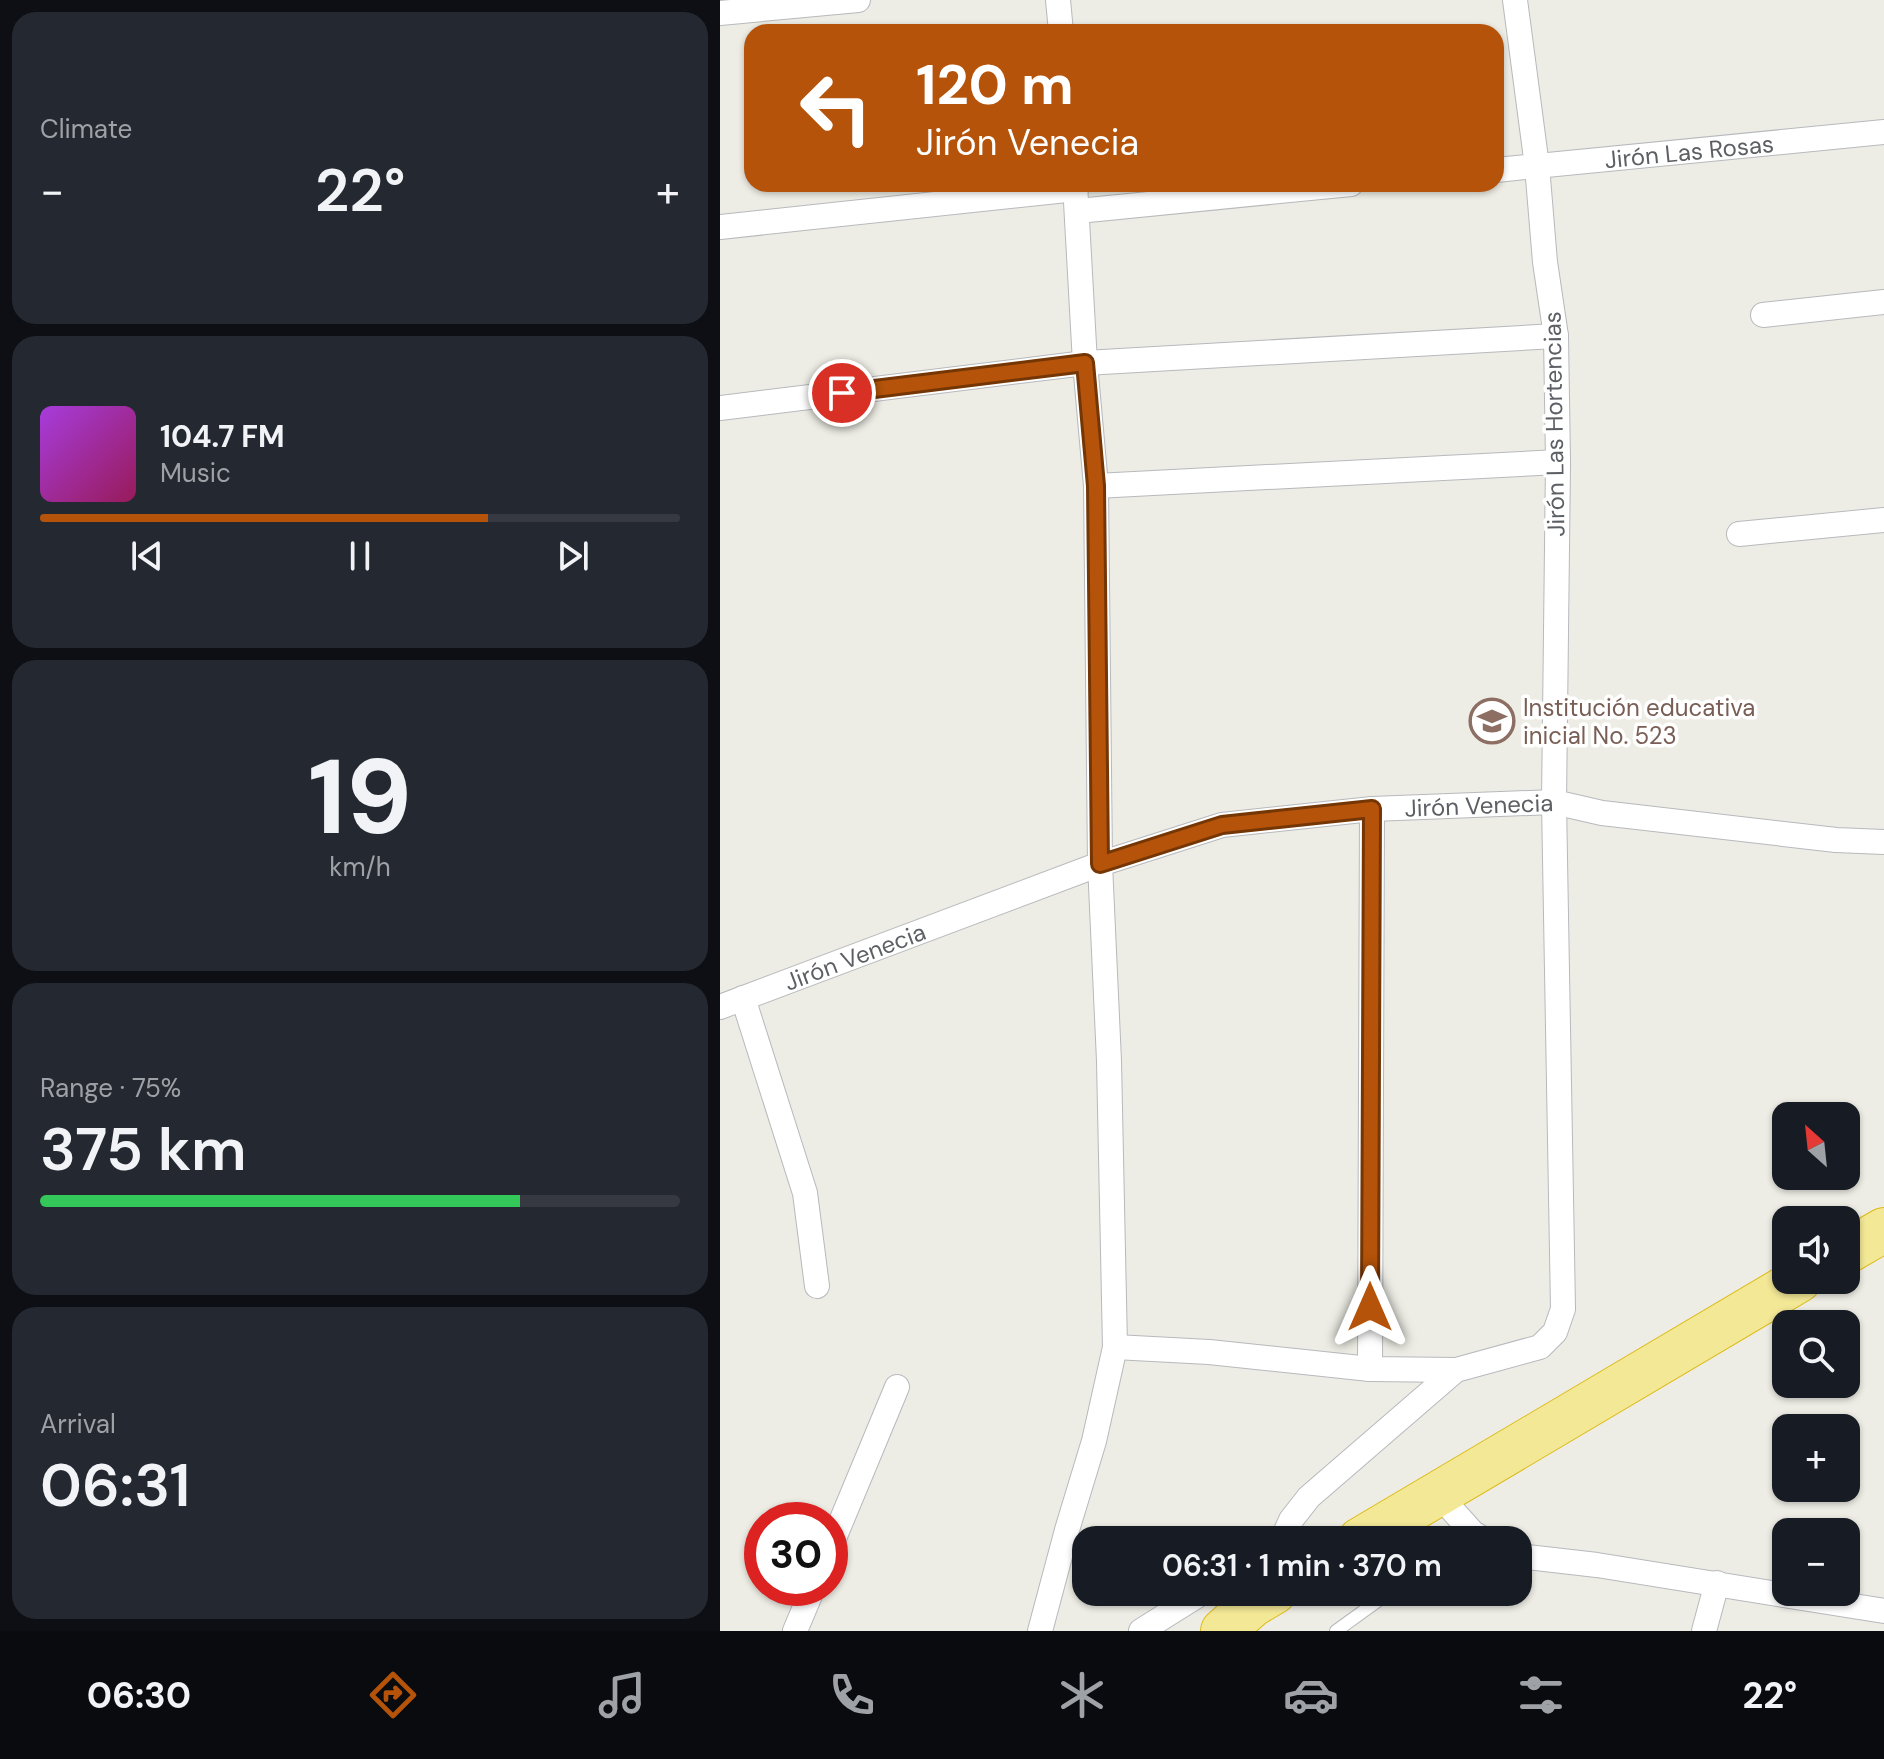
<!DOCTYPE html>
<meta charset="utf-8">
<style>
:root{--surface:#171b24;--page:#242831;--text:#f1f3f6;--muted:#9ea1a6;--line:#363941;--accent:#b45309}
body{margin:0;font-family:"DM Sans",sans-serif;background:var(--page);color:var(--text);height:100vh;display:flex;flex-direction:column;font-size:30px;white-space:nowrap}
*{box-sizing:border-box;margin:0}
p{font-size:26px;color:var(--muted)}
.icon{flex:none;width:44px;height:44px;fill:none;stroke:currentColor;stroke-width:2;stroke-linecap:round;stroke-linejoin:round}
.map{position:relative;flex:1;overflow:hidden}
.sheet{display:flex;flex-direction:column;gap:12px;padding:12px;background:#0d0f14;width:720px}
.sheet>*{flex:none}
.top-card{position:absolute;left:24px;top:24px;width:760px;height:168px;border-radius:24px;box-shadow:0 2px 6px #0004;background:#b45309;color:#fff;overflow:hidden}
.needle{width:52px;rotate:333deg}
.tools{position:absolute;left:1052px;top:1102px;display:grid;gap:16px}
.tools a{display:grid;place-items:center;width:88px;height:88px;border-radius:16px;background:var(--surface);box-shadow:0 2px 6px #0004;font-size:40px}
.speed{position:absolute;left:24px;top:1502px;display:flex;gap:16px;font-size:40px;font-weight:700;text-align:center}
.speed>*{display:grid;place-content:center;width:104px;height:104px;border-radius:50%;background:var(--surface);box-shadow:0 2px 6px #0004;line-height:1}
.speed .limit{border:12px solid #d22;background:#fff;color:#111}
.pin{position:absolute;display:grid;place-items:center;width:68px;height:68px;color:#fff;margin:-34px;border:4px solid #fff;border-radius:50%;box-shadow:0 2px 8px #0007}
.me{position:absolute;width:88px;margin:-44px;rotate:0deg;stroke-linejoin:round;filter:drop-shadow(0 0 6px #0008)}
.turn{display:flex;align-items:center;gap:28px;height:168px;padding:0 40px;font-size:36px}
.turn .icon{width:104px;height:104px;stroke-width:2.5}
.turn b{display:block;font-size:56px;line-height:68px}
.big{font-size:60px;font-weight:600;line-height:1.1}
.sheet .card{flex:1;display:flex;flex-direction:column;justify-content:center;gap:12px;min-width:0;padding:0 28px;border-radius:24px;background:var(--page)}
.sheet .dial{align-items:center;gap:0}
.dial b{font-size:104px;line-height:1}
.song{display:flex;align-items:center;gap:24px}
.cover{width:96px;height:96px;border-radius:12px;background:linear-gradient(135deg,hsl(280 70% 55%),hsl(330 70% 35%))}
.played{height:8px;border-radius:4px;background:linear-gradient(90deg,var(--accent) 70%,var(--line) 70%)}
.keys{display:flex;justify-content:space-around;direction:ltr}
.heat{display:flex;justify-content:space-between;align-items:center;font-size:44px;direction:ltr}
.charge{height:12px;border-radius:6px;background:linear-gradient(90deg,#34c759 75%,var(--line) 0)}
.trip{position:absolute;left:352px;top:1526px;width:460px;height:80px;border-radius:24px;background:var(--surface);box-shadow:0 2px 6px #0004;font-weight:600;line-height:80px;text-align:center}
.menu{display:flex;height:128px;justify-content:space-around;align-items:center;background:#090b0e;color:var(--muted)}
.menu .icon{width:56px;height:56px}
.menu .on{color:var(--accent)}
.menu b{font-size:36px;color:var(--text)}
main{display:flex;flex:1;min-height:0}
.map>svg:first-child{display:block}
</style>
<main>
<section class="sheet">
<div class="card"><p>Climate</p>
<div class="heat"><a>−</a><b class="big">22°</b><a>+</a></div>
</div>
<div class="card">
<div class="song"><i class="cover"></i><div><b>104.7 FM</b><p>Music</p></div></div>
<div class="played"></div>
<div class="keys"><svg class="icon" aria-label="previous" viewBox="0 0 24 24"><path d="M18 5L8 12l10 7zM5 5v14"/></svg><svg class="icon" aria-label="pause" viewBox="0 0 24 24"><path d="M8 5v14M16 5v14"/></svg><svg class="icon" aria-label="next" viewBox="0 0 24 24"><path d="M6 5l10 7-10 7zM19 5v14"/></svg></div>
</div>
<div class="card dial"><b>19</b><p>km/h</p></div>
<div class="card"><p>Range · 75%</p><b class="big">375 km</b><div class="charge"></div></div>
<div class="card"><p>Arrival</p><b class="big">06:31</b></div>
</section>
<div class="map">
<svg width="1164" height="1631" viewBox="0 0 1164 1631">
<rect width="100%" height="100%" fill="#edede5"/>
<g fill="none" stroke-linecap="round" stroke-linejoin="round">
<g stroke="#b7b9bd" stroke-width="14">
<path id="lane" d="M616 1631 670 1592"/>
</g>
<g stroke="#b7b9bd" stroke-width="26">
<g id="street">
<path d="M338 0 341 32"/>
<path d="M0 13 138 0"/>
<path id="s1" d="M776 170 1164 132"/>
<path d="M358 211 631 184"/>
<path d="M0 227 356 189"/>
<path d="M1043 315 1164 302"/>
<path d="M0 408 365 363 836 336"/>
<path d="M376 486 838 462"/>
<path d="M1019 534 1164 520"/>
<path d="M23 998 85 1193 97 1286"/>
<path id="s2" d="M0 1007 380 864 502 825 652 809 834 802 882 813 1116 840 1164 842"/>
<path d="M395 1347 489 1352 650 1369 736 1370"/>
<path d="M650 1369 652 809"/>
<path d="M717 1493 753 1533 765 1540"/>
<path d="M562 1540 571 1520 589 1497 736 1370 820 1347 835 1332 843 1309 834 802 838 462 836 336 825 262 817 166 795 0"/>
<path d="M110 1548 177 1387"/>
<path d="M798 1556 877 1565 1164 1611"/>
<path d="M75 1631 93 1588"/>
<path d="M320 1631 347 1530 374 1441 395 1347 389 1061 380 864 376 486 365 363 355 184"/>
<path d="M421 1631 483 1592"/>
<path d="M984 1631 997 1583"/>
</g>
</g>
<g stroke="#ddba15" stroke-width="46">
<path id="highway" d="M1126 1252 1164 1230
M640 1540 1079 1280
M503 1631 532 1605 554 1592"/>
</g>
<use href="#lane" stroke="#fff" stroke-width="12"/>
<use href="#street" stroke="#fff" stroke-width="24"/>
<use href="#highway" stroke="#f3e896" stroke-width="44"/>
</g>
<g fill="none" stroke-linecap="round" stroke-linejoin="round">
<g stroke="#753606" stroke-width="20">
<path id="route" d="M122 393 365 363 376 486 380 864 502 825 652 809 650 1307"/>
</g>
<use href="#route" stroke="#b45309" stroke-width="14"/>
</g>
<defs>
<g id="school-ring" transform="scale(2.3)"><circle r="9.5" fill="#fff" stroke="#8d6e63" stroke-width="1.5"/><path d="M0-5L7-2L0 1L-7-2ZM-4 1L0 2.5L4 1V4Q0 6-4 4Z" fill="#8d6e63"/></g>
</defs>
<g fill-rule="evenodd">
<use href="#school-ring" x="772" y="721"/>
</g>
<g text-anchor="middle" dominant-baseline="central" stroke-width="7" stroke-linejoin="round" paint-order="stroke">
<g font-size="24" fill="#5c5f64" stroke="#fff">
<text stroke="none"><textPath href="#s1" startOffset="194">Jirón Las Rosas</textPath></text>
<text transform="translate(834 424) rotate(-91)">Jirón Las Hortencias</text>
<text stroke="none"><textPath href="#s2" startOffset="792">Jirón Venecia</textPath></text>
<text stroke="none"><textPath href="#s2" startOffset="144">Jirón Venecia</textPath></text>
</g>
<g font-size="24" fill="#785e54" stroke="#fff" text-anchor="start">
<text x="803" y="707">Institución educativa<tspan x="803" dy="28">inicial No. 523</tspan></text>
</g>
</g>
</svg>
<div class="tools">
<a><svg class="needle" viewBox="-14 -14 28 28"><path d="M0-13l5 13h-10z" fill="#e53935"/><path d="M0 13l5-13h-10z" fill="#9ea1a6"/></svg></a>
<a><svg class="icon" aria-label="sound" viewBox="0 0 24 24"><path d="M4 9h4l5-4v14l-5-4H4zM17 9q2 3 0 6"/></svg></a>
<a><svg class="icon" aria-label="search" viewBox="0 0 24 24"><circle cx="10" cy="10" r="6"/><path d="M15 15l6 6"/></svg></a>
<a>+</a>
<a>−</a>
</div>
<div class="speed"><div class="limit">30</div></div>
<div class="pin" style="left:122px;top:393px;background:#d93025"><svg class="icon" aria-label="arrive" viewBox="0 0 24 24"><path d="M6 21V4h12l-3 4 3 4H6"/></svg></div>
<svg class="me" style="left:650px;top:1307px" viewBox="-20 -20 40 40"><path d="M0-17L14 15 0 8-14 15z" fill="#b45309" stroke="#fff" stroke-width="4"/></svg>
<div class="trip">06:31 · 1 min · 370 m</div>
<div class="top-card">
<div class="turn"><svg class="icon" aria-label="left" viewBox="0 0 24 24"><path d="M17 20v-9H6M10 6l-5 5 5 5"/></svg><div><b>120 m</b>Jirón Venecia</div></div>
</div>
</div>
</main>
<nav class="menu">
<b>06:30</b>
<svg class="icon on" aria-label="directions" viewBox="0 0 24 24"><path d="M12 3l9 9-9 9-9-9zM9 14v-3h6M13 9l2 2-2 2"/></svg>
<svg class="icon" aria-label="music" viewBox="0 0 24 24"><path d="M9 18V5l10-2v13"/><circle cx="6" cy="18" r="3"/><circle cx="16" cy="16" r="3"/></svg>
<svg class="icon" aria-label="phone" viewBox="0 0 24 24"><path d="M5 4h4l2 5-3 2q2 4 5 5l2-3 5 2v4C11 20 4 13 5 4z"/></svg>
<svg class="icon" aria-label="climate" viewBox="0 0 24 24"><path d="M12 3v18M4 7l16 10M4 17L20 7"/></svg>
<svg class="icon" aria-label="car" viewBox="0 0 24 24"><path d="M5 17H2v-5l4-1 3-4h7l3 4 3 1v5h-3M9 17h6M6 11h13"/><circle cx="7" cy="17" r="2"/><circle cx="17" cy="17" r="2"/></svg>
<svg class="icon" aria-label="filters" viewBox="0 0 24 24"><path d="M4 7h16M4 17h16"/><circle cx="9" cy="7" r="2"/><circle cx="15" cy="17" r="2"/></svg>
<b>22°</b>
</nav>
